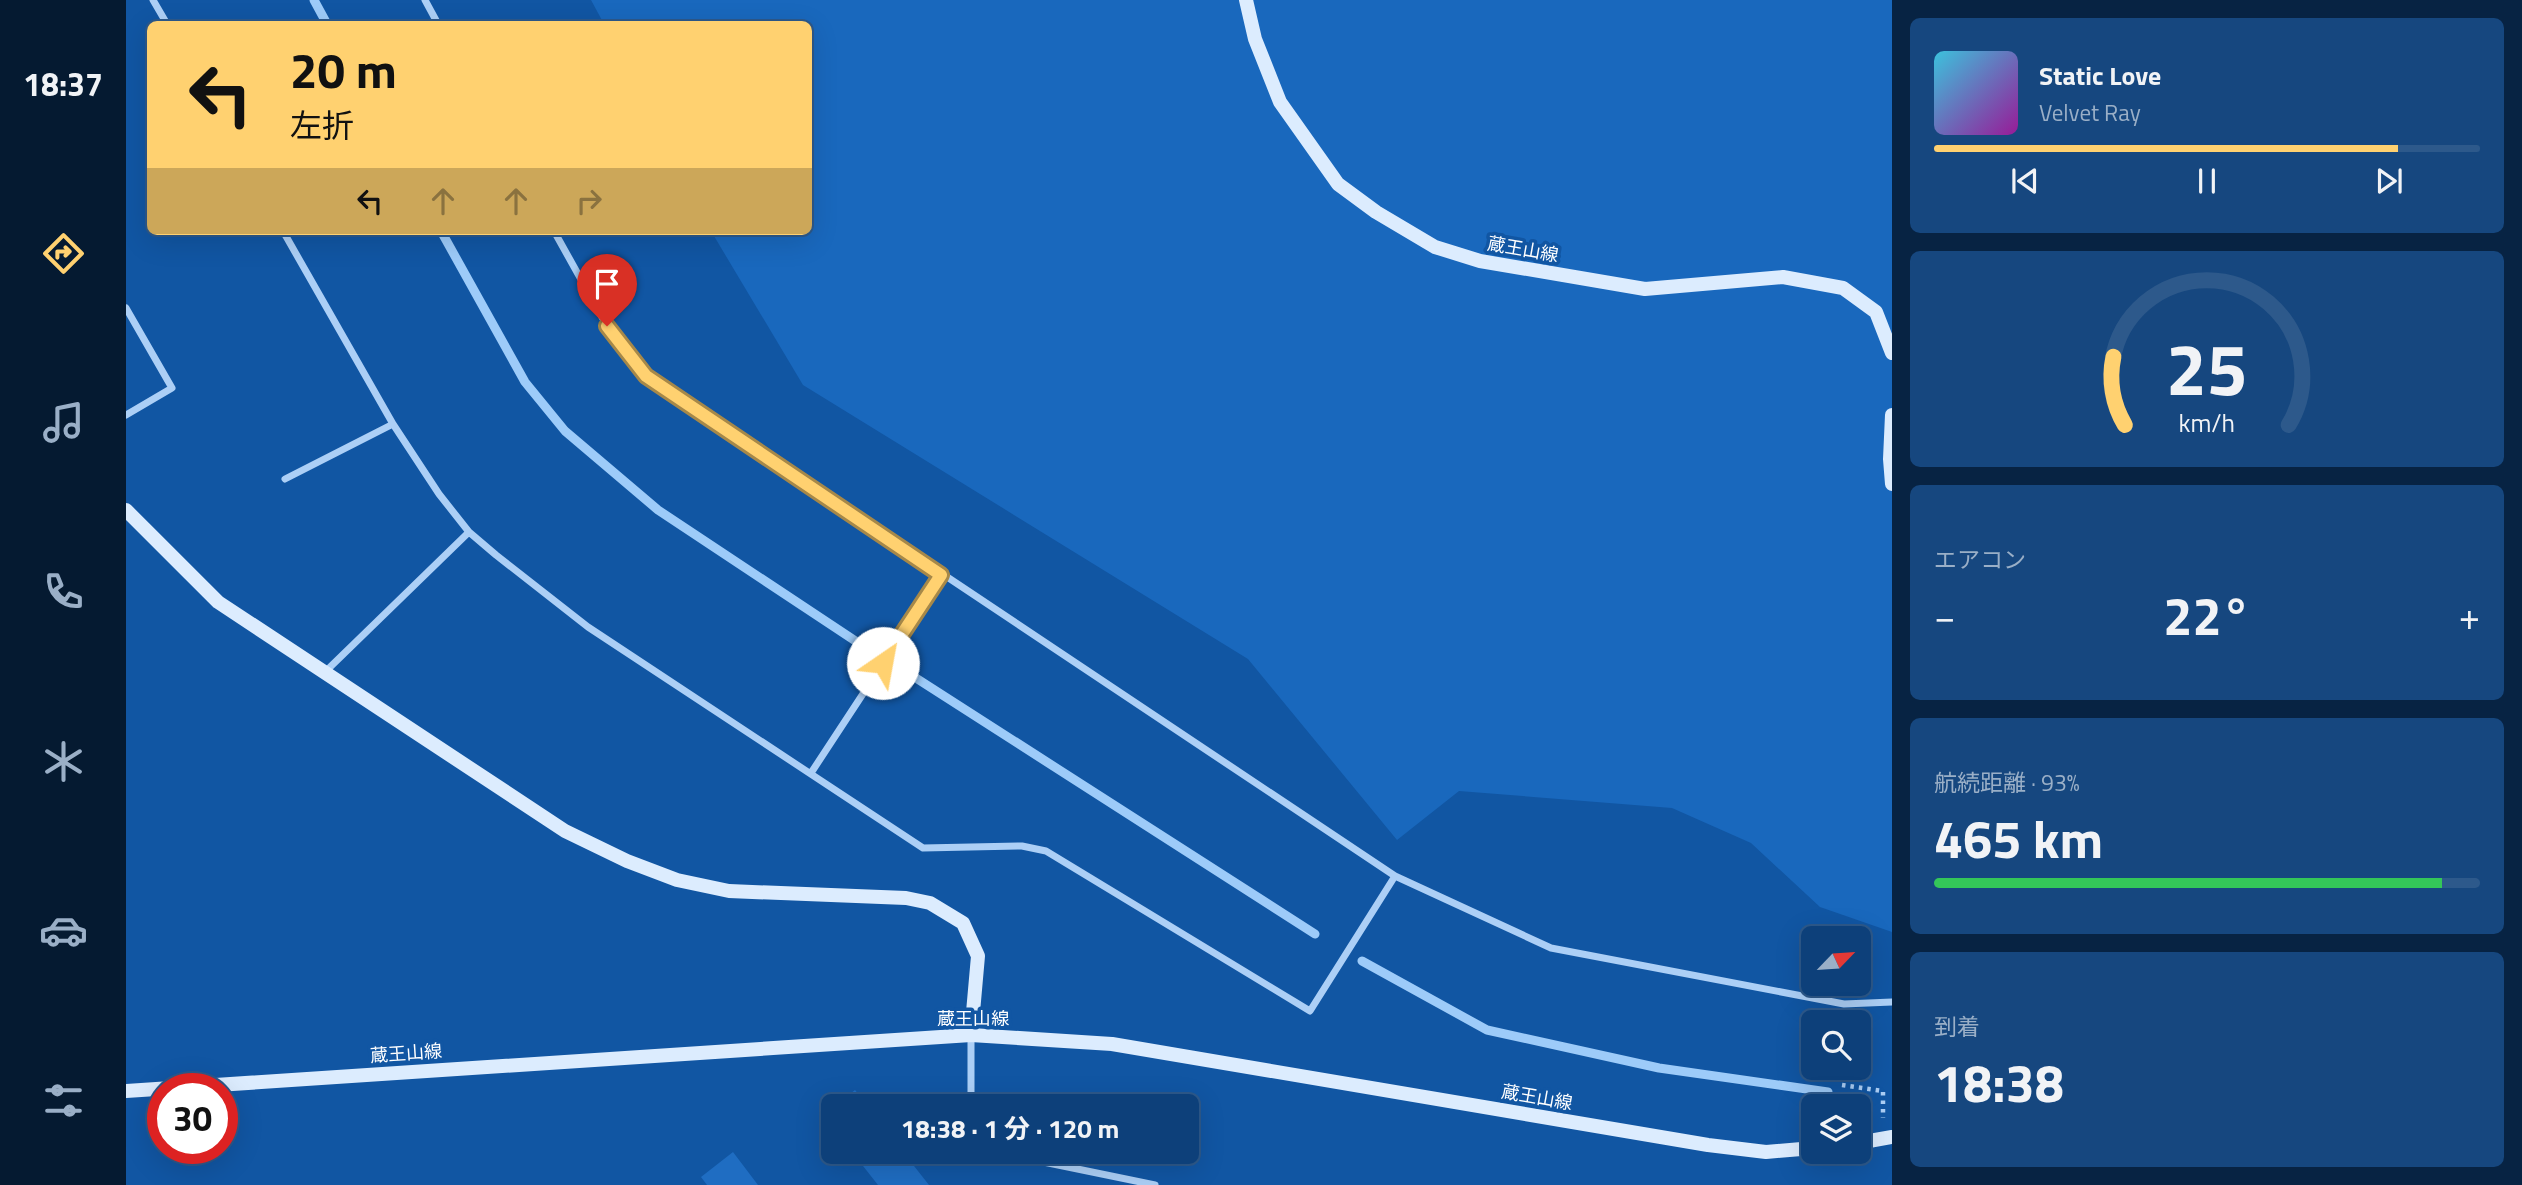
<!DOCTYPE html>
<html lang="ja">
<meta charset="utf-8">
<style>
:root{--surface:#0d407a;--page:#16477f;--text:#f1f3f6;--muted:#9aafc7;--line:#2d598b;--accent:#ffd170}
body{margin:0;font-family:"Titillium Web","Noto Sans JP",sans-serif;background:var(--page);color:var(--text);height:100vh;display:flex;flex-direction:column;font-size:26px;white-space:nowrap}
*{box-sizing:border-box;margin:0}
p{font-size:23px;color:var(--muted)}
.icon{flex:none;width:38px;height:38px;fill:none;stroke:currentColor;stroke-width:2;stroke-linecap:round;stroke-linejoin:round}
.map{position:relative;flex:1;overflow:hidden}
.drawer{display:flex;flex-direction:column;gap:18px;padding:18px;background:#072343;width:630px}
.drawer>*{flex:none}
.guide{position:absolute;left:21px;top:21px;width:665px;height:214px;border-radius:10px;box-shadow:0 7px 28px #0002,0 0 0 2px var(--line);background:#ffd170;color:#111;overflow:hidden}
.needle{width:46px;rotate:65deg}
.buttons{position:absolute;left:1675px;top:926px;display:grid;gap:14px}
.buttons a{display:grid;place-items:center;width:70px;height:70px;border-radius:10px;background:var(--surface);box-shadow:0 7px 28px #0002,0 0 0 2px var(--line);font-size:35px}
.speed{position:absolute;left:21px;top:1073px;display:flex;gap:14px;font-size:35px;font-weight:700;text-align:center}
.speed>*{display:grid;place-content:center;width:91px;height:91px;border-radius:50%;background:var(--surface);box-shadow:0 7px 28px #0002,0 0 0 2px var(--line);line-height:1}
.speed .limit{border:10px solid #d22;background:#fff;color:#111}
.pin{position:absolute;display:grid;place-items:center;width:60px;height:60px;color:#fff;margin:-72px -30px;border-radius:50% 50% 50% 0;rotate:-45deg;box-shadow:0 0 7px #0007}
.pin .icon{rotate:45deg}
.me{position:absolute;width:77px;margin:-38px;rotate:33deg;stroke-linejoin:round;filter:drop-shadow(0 0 5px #0008)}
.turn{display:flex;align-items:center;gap:24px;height:147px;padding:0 28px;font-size:32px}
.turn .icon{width:91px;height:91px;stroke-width:2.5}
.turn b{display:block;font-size:49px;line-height:60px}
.lanes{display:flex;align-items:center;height:66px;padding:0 28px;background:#0003;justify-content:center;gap:35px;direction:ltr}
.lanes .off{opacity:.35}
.big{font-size:52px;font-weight:700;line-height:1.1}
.drawer .widget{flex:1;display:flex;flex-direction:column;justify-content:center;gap:10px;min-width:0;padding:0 24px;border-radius:10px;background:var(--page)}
.drawer .dial{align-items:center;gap:0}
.dial svg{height:182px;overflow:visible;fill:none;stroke:var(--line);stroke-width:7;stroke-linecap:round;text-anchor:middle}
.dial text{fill:var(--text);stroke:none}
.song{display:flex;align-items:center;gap:21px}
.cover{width:84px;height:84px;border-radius:10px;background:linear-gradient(135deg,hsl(190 70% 55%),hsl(300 70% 35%))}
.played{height:7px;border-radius:4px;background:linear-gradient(90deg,var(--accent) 85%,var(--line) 85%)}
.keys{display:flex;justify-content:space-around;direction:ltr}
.heat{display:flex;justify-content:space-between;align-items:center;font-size:38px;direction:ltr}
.charge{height:10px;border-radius:5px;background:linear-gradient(90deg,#34c759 93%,var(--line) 0)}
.trip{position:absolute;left:695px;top:1094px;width:378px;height:70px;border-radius:10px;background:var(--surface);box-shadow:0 7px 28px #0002,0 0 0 2px var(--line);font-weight:700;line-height:70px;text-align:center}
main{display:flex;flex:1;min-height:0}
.tabs{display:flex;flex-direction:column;width:126px;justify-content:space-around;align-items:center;background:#051a31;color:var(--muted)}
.tabs .icon{width:49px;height:49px}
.tabs .current{color:var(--accent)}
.tabs b{font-size:32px;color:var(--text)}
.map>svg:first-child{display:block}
</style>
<main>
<nav class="tabs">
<b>18:37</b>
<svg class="icon current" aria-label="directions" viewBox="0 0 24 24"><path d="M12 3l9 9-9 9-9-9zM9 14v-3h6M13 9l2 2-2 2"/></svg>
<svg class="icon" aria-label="music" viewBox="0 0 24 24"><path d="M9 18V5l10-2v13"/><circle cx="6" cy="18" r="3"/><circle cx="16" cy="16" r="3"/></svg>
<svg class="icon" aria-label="phone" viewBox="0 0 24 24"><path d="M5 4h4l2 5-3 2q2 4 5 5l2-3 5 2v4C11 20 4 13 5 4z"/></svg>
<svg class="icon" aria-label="climate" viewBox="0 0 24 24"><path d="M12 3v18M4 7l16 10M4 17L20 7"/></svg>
<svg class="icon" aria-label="car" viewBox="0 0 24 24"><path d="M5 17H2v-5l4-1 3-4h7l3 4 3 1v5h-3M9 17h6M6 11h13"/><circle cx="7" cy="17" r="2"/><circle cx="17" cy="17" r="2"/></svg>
<svg class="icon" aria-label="filters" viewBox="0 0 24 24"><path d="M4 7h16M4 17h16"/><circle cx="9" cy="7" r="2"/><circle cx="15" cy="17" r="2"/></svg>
</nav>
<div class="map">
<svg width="1766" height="1185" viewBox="0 0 1766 1185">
<rect width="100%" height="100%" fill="#1156a3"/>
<path fill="#1968bd" d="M465 0H1766V932L1694 907 1625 843 1546 808 1333 791 1271 840 1122 659 677 385 585 231H682V24H478Z"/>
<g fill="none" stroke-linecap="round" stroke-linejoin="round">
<path stroke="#9dcbf9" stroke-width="9" d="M188 0 201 24
M315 231 399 382 439 431 532 510 734 644
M779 671 1189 934
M1236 961 1361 1030 1533 1068 1702 1092"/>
</g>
<path fill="#1f6dc2" d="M729 1090 742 1106H709Z
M707 1107V1127L697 1115Z
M607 1152 632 1185H581L575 1177Z
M726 1152H777L803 1185H752Z"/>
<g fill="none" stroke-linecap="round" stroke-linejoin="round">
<path stroke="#accff6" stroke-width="4.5" stroke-dasharray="3.5 5" stroke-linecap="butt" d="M1716 1068V1085L1757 1091V1118"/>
<path stroke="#accff6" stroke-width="7" d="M27 0 41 24
M299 0 312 24
M157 231 267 424 313 494 343 532 370 555 462 627 797 848 896 846 920 851 1184 1011 1269 876
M428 231 481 326 520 376 1269 876 1425 948 1718 1004 1766 1002
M0 308 46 388 0 415
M159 479 267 424
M199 672 343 532
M685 773 815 575
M845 1106V1035
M869 1152 1029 1185"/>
<path stroke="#dcecfe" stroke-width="14" d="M1120 0 1129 39 1154 102 1212 184 1250 212 1309 247 1354 261 1519 289 1657 277 1717 288 1750 312 1766 353
M1766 415 1764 459 1766 484
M0 510 92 602 439 831 501 861 551 880 603 891 780 898 804 903 837 923 852 956 845 1035
M0 1091 845 1035 986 1044 1582 1145 1640 1152 1687 1148
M1732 1143 1766 1137"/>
</g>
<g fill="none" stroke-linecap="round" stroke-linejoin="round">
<g stroke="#a68849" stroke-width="18">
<path id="route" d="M481 326 520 376 815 575 757 663"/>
</g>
<use href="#route" stroke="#ffd170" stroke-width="12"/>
</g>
<g text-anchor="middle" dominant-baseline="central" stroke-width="7" stroke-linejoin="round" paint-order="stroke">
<g font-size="18" fill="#fff" stroke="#1156a3">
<text transform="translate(1397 249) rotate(10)">蔵王山線</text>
<text x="847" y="1018">蔵王山線</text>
<text transform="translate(280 1053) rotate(-4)">蔵王山線</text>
<text transform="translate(1411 1097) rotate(10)">蔵王山線</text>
</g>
</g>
</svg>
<div class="buttons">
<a><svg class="needle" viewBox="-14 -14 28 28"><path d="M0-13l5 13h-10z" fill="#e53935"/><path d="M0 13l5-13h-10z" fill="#9aafc7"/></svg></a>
<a><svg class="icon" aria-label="search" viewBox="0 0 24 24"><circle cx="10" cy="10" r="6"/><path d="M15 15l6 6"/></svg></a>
<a><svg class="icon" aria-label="layers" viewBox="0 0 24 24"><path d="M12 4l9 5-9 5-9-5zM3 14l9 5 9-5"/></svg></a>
</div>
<div class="speed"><div class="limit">30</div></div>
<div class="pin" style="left:481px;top:326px;background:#d93025"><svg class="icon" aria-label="arrive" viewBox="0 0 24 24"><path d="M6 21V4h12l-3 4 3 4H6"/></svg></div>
<svg class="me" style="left:757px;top:663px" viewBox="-20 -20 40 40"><circle r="19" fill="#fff"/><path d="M0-13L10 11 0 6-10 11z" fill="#ffd170"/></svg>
<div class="trip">18:38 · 1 分 · 120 m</div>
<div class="guide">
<div class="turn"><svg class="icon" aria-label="left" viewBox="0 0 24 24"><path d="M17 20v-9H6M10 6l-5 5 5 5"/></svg><div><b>20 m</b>左折</div></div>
<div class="lanes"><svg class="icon" aria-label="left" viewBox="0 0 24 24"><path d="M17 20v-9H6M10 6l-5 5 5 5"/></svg><svg class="icon off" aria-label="ahead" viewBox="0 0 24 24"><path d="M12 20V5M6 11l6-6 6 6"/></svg><svg class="icon off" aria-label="ahead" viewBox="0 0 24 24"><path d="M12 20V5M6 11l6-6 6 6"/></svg><svg class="icon off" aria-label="right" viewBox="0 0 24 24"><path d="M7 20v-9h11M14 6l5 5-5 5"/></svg></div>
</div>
</div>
<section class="drawer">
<div class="widget">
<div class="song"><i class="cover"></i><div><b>Static Love</b><p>Velvet Ray</p></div></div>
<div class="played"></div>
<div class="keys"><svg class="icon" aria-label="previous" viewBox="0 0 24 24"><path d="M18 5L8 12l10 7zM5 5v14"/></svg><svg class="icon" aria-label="pause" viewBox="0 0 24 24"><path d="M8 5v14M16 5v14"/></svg><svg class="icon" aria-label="next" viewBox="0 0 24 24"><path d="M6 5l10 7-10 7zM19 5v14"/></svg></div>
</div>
<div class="widget dial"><svg viewBox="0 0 100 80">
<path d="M14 69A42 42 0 1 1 86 69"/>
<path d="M14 69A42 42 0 0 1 9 39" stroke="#ffd170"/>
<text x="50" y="56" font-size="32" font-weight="700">25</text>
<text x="50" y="72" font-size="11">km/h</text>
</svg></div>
<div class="widget"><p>エアコン</p>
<div class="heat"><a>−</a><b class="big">22°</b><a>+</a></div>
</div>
<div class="widget"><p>航続距離 · 93%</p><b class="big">465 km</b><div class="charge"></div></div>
<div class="widget"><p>到着</p><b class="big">18:38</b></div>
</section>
</main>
